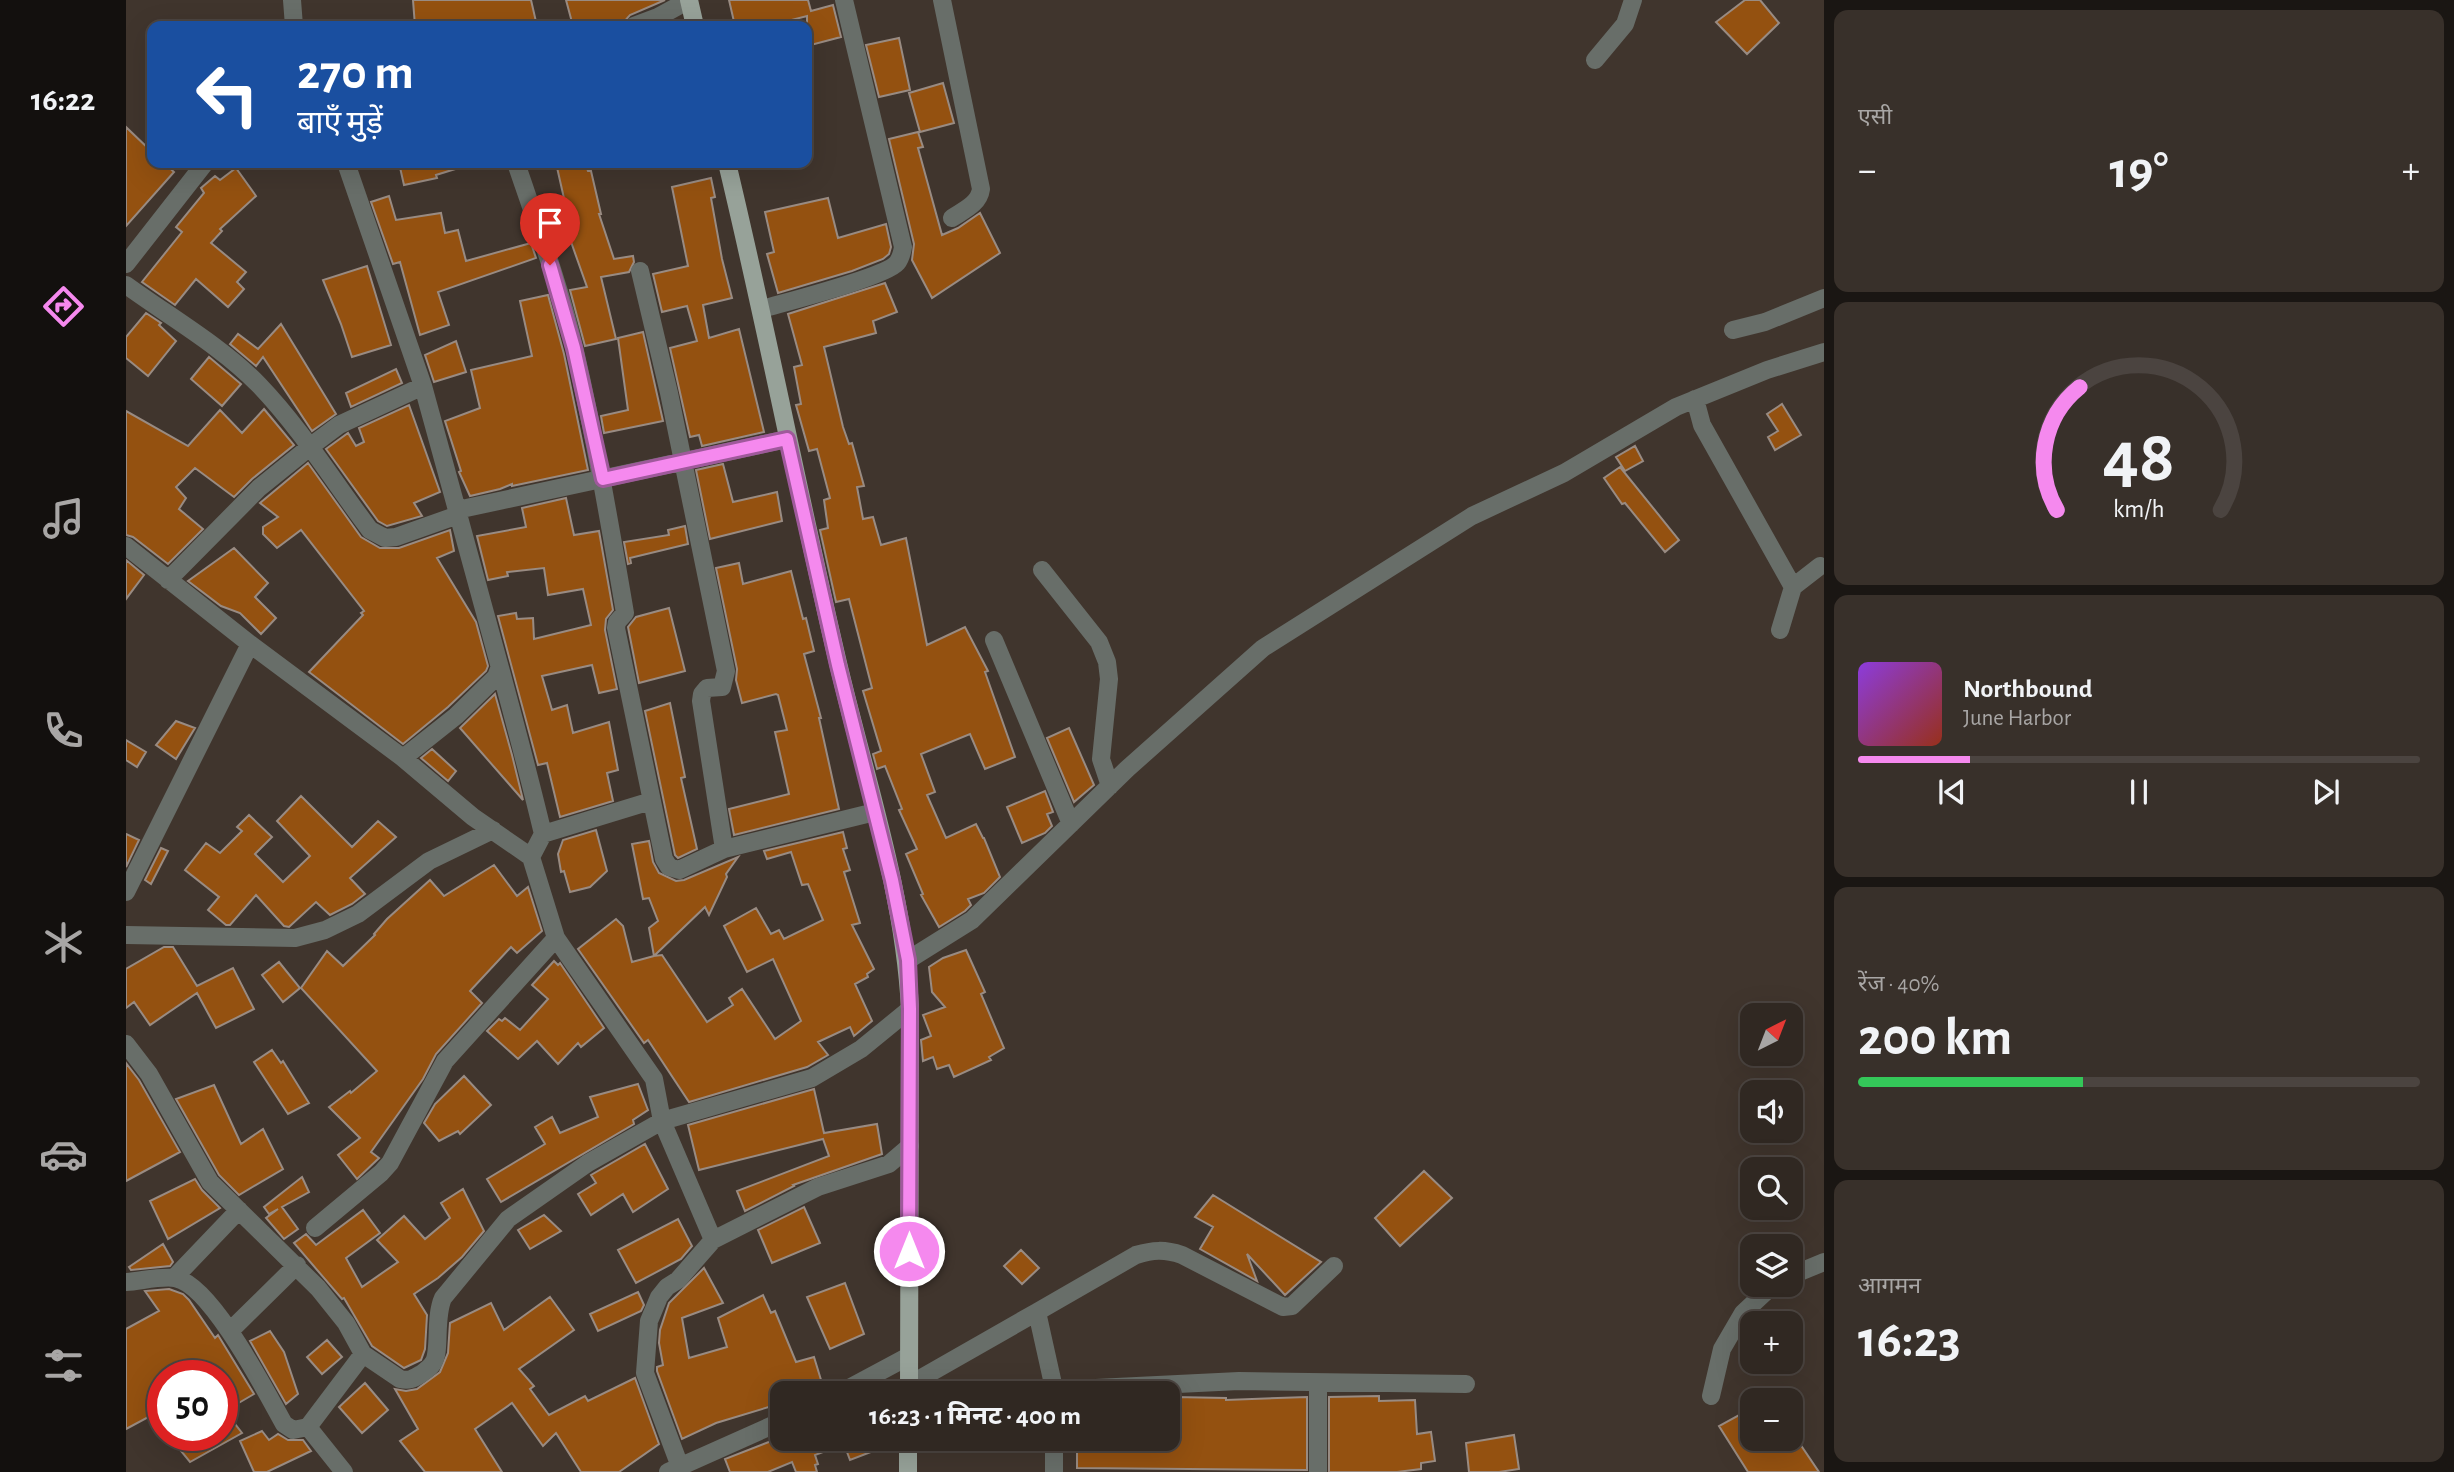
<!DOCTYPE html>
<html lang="hi">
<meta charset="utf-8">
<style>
:root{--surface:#302822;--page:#38302a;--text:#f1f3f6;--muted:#a8a6a5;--line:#4b4440;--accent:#f589ee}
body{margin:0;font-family:"Alegreya Sans","Noto Sans Devanagari",sans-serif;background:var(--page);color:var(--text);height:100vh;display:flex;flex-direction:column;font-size:26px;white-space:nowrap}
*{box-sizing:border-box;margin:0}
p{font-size:23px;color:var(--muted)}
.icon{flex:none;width:38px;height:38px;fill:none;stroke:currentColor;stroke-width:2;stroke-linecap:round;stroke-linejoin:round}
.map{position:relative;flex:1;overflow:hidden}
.details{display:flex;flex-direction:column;gap:10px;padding:10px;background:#1a1613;width:630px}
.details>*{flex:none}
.guide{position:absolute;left:21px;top:21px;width:665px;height:147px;border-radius:14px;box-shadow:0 7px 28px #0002,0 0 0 2px var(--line);background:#1a4fa0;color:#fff;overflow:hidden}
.needle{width:46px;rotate:42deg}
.tools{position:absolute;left:1614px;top:1003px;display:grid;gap:14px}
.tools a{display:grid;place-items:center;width:63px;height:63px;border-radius:14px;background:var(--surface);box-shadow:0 7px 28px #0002,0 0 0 2px var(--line);font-size:35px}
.speed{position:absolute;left:21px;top:1360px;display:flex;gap:14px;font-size:35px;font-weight:700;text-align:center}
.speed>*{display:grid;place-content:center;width:91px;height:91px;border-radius:50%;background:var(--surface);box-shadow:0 7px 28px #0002,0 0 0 2px var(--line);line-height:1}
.speed .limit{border:10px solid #d22;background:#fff;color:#111}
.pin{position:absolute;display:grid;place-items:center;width:60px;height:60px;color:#fff;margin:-72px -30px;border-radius:50% 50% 50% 0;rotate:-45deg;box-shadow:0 0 7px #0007}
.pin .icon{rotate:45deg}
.me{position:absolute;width:77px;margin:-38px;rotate:0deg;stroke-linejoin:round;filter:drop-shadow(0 0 5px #0008)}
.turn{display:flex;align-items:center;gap:24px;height:147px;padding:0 35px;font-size:32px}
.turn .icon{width:91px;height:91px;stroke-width:2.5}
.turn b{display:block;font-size:49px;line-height:60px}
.big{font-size:52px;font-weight:700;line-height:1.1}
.details .card{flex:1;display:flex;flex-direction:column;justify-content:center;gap:10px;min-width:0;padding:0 24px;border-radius:14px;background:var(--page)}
.details .dial{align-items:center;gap:0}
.dial svg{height:182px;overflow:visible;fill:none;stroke:var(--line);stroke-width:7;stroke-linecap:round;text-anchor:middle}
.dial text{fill:var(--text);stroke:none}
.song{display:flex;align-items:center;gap:21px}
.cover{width:84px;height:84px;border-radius:10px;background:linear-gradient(135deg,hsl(270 70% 55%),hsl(10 70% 35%))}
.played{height:7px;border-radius:4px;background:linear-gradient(90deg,var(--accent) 20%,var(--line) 20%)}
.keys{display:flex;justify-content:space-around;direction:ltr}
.heat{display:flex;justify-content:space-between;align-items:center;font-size:38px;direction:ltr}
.charge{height:10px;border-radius:5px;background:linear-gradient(90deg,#34c759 40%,var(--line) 0)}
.trip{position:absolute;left:644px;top:1381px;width:410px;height:70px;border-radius:14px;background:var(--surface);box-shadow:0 7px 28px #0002,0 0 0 2px var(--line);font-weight:700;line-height:70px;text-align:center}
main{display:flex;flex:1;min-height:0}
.tabs{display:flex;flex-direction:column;width:126px;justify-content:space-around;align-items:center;background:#13100e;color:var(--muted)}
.tabs .icon{width:49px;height:49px}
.tabs .active{color:var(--accent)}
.tabs b{font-size:32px;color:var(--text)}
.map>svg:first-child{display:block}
</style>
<main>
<nav class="tabs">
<b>16:22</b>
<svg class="icon active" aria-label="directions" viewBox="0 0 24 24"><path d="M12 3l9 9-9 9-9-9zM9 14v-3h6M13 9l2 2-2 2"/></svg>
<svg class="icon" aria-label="music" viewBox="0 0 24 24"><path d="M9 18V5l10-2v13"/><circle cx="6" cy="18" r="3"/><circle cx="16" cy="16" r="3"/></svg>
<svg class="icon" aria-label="phone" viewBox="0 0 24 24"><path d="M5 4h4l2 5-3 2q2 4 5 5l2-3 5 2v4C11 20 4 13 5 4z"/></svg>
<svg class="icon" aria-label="climate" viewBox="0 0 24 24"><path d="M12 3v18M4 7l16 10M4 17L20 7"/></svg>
<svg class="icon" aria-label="car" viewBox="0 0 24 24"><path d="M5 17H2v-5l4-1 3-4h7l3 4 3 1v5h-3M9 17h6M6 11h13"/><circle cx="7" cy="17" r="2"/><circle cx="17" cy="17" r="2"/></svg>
<svg class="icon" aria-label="filters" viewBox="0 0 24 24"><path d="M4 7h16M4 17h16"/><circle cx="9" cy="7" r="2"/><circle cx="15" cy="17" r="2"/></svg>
</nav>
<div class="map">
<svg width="1698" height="1472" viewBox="0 0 1698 1472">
<rect width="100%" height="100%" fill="#40352d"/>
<path fill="#945110" stroke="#998b82" stroke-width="2" d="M287 0H405L411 26H289Z
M440 0H539L504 15 497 23 489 26H447Z
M603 0H682L685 11 707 5 715 37 681 46V16L642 26H609Z
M1619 0H1634L1653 23 1621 54 1590 22Z
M773 38 784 90 753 97 740 45Z
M817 83 828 123 794 132 783 93Z
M0 127 26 152V163H38L48 172 0 226Z
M792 132 797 147 792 148 816 235 832 228 854 213 874 253 806 298 786 260 788 244 763 139Z
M273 163H338L339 166 310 175 311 178 278 185Z
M430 163H459L462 171H465L475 214H473L488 259 507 256 508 262 503 272 475 277 490 339 459 346 444 290 461 287 444 239 447 238Z
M110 168 130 196 94 229 96 231 85 243 120 272 111 282 118 289 102 307 70 279 49 305 16 282 56 232 50 227 78 193 75 188 89 176 94 180Z
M585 178 589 197 585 198 596 259 606 298 577 305 583 338 613 329 638 432 576 446 573 435 564 437 544 348 571 341 561 306 536 312 527 274 562 266 546 187Z
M263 196 270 220 315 213 319 233 332 230 340 261 405 243 410 258 312 292 323 325 294 335 274 262 267 264 245 202Z
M702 198 712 238 760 224 765 247 763 254 757 259 726 271 652 293 641 254 648 252 639 212Z
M241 266 265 345 226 357 215 324 197 280Z
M759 283 771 312 747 321 750 333 698 347 717 427 723 444 726 443 738 486 731 487 737 519 747 517 755 545 780 538 801 645 839 627 862 671 859 672 889 757 859 769 844 734 795 754 809 792 801 795 820 838 850 824 857 838H858L874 877 858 893 842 899 845 905 839 911 813 927 795 895 797 894 780 854 791 849 773 810 776 809 759 766 751 769 747 754 755 751 737 691 746 688 723 599 710 602 694 530 702 528 698 500 704 498 691 449 683 451 670 405 675 404 668 367 676 365 662 314Z
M422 295 438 354 462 470 386 486V484L374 489 344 496 333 472 335 471 319 421 354 408 345 370 406 356 394 301Z
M20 313 35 323 33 325 50 341 22 376 0 358V337Z
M155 324 210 414 186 431 137 357 130 366 104 344 112 334 132 349Z
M517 332 537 421 478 433 475 416 502 410 492 338Z
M330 341 340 372 308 382 299 355Z
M83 357 115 384 96 406 65 379Z
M270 369 276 383 225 407 220 393Z
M1656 404 1675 435 1649 450 1642 437 1652 431 1641 414Z
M283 405 314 492 288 503 296 516 261 526 252 521 200 449 222 433 230 446 238 442 233 428Z
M138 409 168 445 126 479 108 497 69 468 50 487 60 498 53 509 77 529 42 564 7 537 0 535V411L62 446 94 410 116 433Z
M1509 446 1517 461 1499 471 1490 457Z
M182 463 235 537 254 548H273L324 530 328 551 311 558 350 622 362 666 360 671 322 707 277 744 183 672 237 615 235 613 238 611 175 530 151 548 137 534V527L152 517 134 503Z
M597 464 607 502 651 492 656 521 584 539 570 470Z
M1494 467 1553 540 1539 552 1499 503 1496 504 1478 478Z
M440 498 448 535 473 531 487 610 480 619 479 630 491 689 473 693 466 665 416 676 426 710 441 705 447 733 483 722 492 770 481 773 487 801 434 817 421 763 412 765 372 616 390 613 391 619 407 618 408 639 465 625 457 589 422 595 418 568 381 572 382 576 362 580 351 536 400 527 396 508Z
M559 526 562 544 504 558 505 563 502 564 498 542 543 535 542 530Z
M108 548 142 583 129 597 150 618 135 634 114 613 95 606 62 581Z
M0 560 18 575 0 599Z
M613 563 617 584 665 571 677 619 680 618 688 651 678 654 695 718H693L713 809 608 835 603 809 663 794 649 732 661 730 652 695 650 694 616 703 610 680 611 669 590 568Z
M543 608 559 671 513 683 502 627 510 617Z
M369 694 386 755 397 800 334 728Z
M544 703 559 777 555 778 571 849 552 858 549 855 519 711Z
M50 721 69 728 50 759 30 745Z
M943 728 968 785 948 802 921 738Z
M0 740 20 752 11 767 0 760Z
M306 749 330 771 322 781 295 758Z
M919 791 927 812 921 814 926 826 919 833 896 843 881 807Z
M175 796 226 847 252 821 270 837 224 878 239 894 226 904 204 915 190 902 163 927 158 926 130 895 104 925H100L82 910 93 897 59 870 80 843 94 853 116 831 111 827 123 815 146 837 129 854 157 882 184 856 151 821Z
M470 830 481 871 464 887 444 892 438 871 435 872 432 854 437 840Z
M717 832 721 848 717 849 724 870 718 872 734 923 726 925 748 969 741 974 742 977 729 984 746 1021 728 1036 724 1027 692 1042 702 1055 681 1067 563 1102 522 1040 518 1043 452 949 490 919 497 926 506 962 528 956 523 928 532 921 523 898 517 899 506 844 523 841 527 862 533 873 550 881 558 880 612 857 600 874 601 877 583 915 579 907 528 956 536 955 581 1022 607 1005 603 998 616 989 649 1039 675 1021 647 959 621 972 598 926 630 908 645 934 653 930 658 939 697 920 682 884 676 885 665 852 641 859 638 851Z
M0 834 13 840 0 867Z
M35 848 42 851 25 884 19 880Z
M368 865 391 896 402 887 416 931 391 953 385 947 344 991 356 1003 310 1054 297 1079 245 1152 253 1158 231 1179 212 1155 234 1138 203 1107 224 1091 225 1093 251 1071 175 988 201 951 217 966 249 935 248 934 261 919 304 880 318 896Z
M38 947H47L71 986 107 968 128 1009 90 1028 71 993 24 1025 8 1002 0 1008V969Z
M840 950 859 992 855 994 878 1048 863 1057 865 1060 828 1077 823 1065 811 1069 807 1057 797 1061 795 1040 805 1036 797 1015 819 1007 806 992 803 967 817 958Z
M428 961 432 965 434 963 478 1028 455 1047 452 1043 432 1064 411 1041 392 1059 361 1031 373 1019 376 1021 379 1018 394 1030 422 999 406 985Z
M153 962 174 988 157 1002 136 975Z
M146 1050 155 1063 157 1061 183 1103 162 1114 128 1062Z
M0 1063 13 1080 54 1152 0 1181Z
M338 1076 365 1105 334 1134 332 1131 313 1141 298 1123 309 1104Z
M512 1084 522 1110 507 1120 508 1124 375 1202 361 1179 419 1144 409 1127 426 1117 434 1133 472 1117 464 1097Z
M88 1085 115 1144 137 1129 157 1169 113 1195 93 1175 50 1099Z
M688 1089 698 1133 751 1124 756 1154 667 1185 668 1186 619 1211 611 1191 703 1156 697 1139 573 1170 562 1125Z
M519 1144 542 1189 507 1212 497 1194 465 1215 452 1194 470 1183 465 1175Z
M1298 1171 1326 1198 1274 1246 1249 1218Z
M176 1177 183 1192 156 1207 172 1229 158 1239 140 1218 152 1209 143 1214 138 1207Z
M69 1179 76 1190 94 1208 42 1239 24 1201Z
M337 1189 358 1231 336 1257 312 1278 288 1294 301 1315 299 1349 295 1360 278 1368 246 1346 218 1298 216 1299 168 1243 180 1234 190 1245 237 1210 254 1233 220 1258 236 1287 272 1262 251 1240 278 1216 299 1239 324 1218 315 1203Z
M1087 1195 1195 1262 1159 1295 1121 1254 1131 1281 1074 1249 1087 1227 1069 1217Z
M678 1207 694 1243 646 1263 632 1230Z
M418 1215 435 1231 404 1249 392 1230Z
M552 1219 566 1246 555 1259 510 1283 492 1250Z
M37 1244 47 1262 44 1266 5 1270 3 1267Z
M895 1250 913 1268 896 1284 878 1266Z
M578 1268 597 1303 556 1318 563 1358 601 1347 592 1318 637 1295 645 1313 649 1311 670 1362 688 1357 699 1393H656V1403L590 1423 556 1439 531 1371V1367L537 1365 533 1343 534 1330 543 1303Z
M719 1283 738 1334 704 1349 681 1297Z
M43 1289 57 1294 63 1300 89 1338 92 1335 128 1394 99 1411 116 1433 64 1462 42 1435H96V1376H37V1429L26 1415 0 1429V1329L33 1311 19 1291Z
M512 1292 518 1305 515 1311 472 1331 464 1314Z
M424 1297 448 1330 393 1369 408 1386 404 1389 423 1415 459 1396 462 1401 509 1378 533 1444 493 1472H455L430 1433 417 1446 386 1403 349 1429 376 1472H299L274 1441 292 1429 269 1389 280 1391 291 1389 314 1372 322 1353 324 1323 365 1303 378 1330Z
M144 1331 158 1352 172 1394 160 1404 124 1341Z
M201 1340 216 1357 196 1374 181 1357Z
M239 1383 262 1410 236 1433 213 1407Z
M1253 1396V1401L1289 1400 1291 1434 1305 1432 1309 1461 1295 1463V1469L1271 1472H1203V1397Z
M1048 1397 1100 1398V1400L1181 1397V1470L951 1468V1438H1041V1419H1048Z
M1626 1408V1438H1670L1693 1472H1622L1593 1426Z
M136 1431 143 1440 152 1434 162 1440H177L185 1451 141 1472H128L114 1441Z
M1388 1435 1393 1469 1373 1472H1343L1340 1443Z
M653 1438H771V1442L724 1460 718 1444 689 1455 692 1464 689 1465 691 1472H670L666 1462 642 1472H604L599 1459Z"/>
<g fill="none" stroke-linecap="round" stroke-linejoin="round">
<path stroke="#686e69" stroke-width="18" d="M166 0 168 26
M816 0 855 189C853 204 838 210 826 218
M508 26 532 17 563 0
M1469 60 1499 24 1507 0
M220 163 297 386 331 510 661 439
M390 163C411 225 434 287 449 351 469 438 484 525 499 613L491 622 490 628 538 859 543 867 553 870 598 849 749 812
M0 264 79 163
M514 271 543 393 600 671 596 687 581 688 576 694 575 701 598 849
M0 285C44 317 95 346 133 385 176 430 207 481 244 530L259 538 270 537 332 515
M636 309C660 302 759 277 771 263 775 258 776 253 777 247L718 0
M1607 330 1639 322 1698 298
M1569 399 1576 425 1667 587 1654 630
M331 510C360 618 391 725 417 834L405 857
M0 546 124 644 277 758 347 817 405 857 430 938 528 1079 536 1121 587 1240 552 1280 541 1287 533 1297 523 1321 519 1373 556 1472
M916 570 973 642 981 662 983 679 975 759 984 786
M42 580 133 488 185 446 213 425 297 386
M1667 587 1694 566
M868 640 945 824
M277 758 330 716 370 677 373 669
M417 834 525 801
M0 892 124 644
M0 935 169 938 199 930 232 914 303 861 367 830
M782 960 846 920 1001 769 1137 648 1346 516 1438 473 1550 407 1641 370 1698 352
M0 1044 23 1074 84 1182 192 1288 220 1323 237 1354 182 1427
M189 1228 255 1173 264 1163 319 1061 430 938
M587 1240 692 1187 763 1164 784 1146
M1664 1276 1698 1262
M48 1278 113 1210
M0 1282C15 1281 34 1276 49 1278 85 1284 140 1392 158 1424L167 1430 182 1427 218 1472
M911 1312 1010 1255C1027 1250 1038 1249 1056 1255L1157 1307 1166 1306 1208 1266
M105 1330 171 1265
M237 1354 274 1379C283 1381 287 1379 295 1374 299 1371 304 1368 307 1363 315 1352 308 1318 317 1298L382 1219 462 1163 536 1121 686 1078 735 1049 784 1009
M1192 1383V1472
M783 1385 911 1312 929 1393
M929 1390 1113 1381 1340 1384
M714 1393 783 1356
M1585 1396 1596 1349 1617 1313 1648 1284
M542 1472 656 1421
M928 1472V1438"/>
<path stroke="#97a299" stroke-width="18" d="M563 0 569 26
M601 163C641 329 673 497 712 663 739 778 778 891 784 1009L783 1393
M782 1472V1438"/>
</g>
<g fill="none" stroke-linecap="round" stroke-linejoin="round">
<g stroke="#9f599b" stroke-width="18">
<path id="route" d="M424 265 448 348 477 479 661 439 712 665 766 880 782 960 784 1009 783 1251"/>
</g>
<use href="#route" stroke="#f589ee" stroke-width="12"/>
</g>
</svg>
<div class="tools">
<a><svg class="needle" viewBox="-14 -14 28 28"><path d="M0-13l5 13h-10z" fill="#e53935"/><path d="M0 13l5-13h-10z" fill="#a8a6a5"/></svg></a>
<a><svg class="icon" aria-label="sound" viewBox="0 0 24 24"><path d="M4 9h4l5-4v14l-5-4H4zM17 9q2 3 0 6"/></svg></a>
<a><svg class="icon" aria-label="search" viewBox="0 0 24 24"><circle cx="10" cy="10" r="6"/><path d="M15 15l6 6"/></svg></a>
<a><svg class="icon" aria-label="layers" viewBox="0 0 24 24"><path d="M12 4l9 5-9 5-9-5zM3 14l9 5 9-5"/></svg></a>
<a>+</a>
<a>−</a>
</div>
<div class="speed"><div class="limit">50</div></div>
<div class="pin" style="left:424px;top:265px;background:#d93025"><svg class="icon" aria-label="arrive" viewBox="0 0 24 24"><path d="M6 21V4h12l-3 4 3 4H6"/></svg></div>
<svg class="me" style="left:783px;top:1251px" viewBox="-20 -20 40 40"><circle r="17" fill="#f589ee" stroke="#fff" stroke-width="3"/><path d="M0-11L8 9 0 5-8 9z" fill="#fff"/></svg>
<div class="trip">16:23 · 1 मिनट · 400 m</div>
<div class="guide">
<div class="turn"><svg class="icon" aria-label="left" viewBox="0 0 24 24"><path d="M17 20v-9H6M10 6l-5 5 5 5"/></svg><div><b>270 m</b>बाएँ मुड़ें</div></div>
</div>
</div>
<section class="details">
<div class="card"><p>एसी</p>
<div class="heat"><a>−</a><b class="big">19°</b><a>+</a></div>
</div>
<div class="card dial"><svg viewBox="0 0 100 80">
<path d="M14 69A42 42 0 1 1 86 69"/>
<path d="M14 69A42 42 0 0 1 24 15" stroke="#f589ee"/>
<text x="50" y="56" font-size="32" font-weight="700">48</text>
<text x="50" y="72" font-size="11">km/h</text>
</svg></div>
<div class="card">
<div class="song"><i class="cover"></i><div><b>Northbound</b><p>June Harbor</p></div></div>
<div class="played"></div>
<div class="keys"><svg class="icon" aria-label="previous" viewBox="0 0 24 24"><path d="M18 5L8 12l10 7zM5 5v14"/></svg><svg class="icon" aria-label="pause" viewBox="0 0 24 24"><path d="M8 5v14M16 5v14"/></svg><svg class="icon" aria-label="next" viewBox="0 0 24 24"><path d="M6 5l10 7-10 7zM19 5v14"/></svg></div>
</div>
<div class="card"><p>रेंज · 40%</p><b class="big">200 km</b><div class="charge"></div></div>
<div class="card"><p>आगमन</p><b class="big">16:23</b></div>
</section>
</main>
